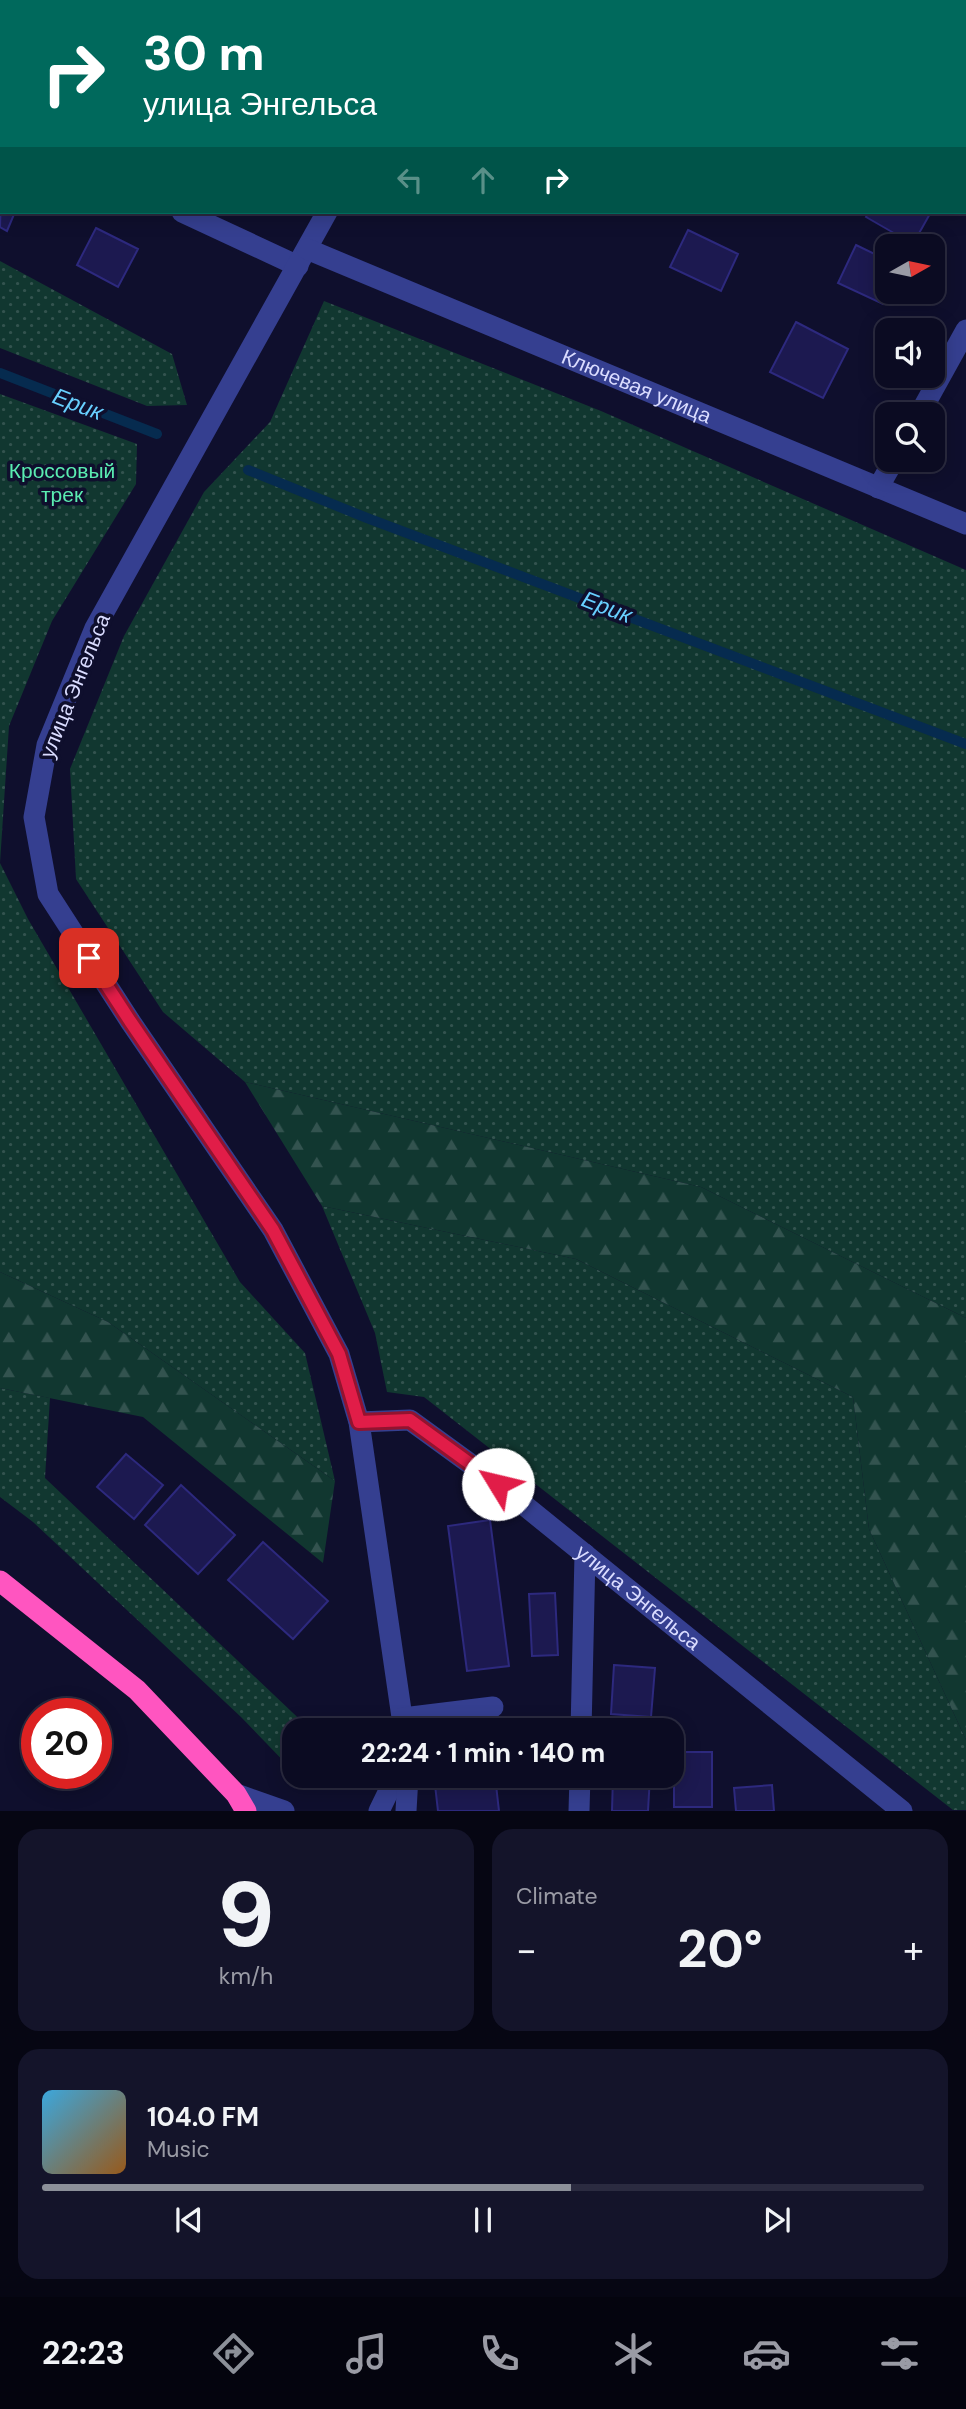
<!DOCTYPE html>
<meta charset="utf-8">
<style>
:root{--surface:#0b0b22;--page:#14142a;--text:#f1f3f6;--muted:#9a9ba5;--line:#2b2b40;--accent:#8c9099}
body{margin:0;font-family:"DM Sans",sans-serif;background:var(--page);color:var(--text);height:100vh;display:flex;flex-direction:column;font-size:26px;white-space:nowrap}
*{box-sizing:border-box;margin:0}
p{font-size:23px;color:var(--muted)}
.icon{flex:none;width:38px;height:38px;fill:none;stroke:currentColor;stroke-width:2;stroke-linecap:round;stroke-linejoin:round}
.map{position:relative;height:1811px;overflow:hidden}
.side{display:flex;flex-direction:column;gap:18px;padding:18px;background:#060613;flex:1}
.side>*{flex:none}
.guide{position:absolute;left:0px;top:0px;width:966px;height:214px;box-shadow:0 4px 18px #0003,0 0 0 2px var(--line);background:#00695c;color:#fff;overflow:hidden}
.needle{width:46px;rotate:81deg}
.tools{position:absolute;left:875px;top:234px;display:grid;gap:14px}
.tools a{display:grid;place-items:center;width:70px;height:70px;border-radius:14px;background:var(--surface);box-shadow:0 4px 18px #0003,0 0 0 2px var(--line);font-size:35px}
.speed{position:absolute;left:21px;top:1698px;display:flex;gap:14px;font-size:35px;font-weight:700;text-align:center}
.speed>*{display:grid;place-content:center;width:91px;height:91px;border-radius:50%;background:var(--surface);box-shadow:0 4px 18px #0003,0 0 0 2px var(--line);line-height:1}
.speed .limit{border:10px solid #d22;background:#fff;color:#111}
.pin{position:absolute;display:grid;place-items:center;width:60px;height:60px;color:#fff;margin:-30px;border-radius:14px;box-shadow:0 4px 10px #0006}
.me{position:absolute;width:77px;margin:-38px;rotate:306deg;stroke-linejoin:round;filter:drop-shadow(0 0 5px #0008)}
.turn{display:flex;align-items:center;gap:24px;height:147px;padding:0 28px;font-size:32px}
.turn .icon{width:91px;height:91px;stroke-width:2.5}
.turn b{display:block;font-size:49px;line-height:60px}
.lanes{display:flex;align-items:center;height:66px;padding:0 28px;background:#0003;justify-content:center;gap:35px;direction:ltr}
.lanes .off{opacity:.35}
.big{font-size:52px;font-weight:700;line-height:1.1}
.side .widget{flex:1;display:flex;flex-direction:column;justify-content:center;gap:10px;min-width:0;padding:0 24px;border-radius:21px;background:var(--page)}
.side .dial{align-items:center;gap:0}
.dial b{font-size:91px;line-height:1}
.song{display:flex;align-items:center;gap:21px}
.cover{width:84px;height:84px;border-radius:10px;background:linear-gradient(135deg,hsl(200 70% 55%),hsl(30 70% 35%))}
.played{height:7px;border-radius:4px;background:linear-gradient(90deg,var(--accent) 60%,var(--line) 60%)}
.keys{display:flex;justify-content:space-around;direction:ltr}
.heat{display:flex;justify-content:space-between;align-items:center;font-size:38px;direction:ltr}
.side .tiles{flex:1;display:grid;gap:18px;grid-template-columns:1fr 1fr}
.widget:last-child{grid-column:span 2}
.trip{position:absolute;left:282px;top:1718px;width:402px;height:70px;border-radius:21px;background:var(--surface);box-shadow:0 4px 18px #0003,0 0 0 2px var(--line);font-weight:700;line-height:70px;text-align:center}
.menu{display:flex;height:112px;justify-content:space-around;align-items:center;background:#04040e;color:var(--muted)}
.menu .icon{width:49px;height:49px}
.menu .selected{color:var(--accent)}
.menu b{font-size:32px;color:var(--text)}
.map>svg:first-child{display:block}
</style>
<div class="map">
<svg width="966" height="1811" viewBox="0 0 966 1811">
<defs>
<pattern id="green-dots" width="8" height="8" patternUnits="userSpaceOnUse" patternTransform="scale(1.75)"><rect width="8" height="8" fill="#113730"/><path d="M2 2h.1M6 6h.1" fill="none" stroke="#33534f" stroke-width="1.8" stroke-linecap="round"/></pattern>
<pattern id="forest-firs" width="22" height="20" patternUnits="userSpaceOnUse" patternTransform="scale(1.75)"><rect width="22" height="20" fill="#113730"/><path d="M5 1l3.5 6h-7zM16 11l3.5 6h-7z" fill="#33534f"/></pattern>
</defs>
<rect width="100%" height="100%" fill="#0f0f2d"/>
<path fill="url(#green-dots)" d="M0 261 172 354 187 405 147 406 0 348Z
M324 301 601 411 966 570V1318L701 1187 245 1082 163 1012 76 879 70 769 124 636 204 492 270 422Z
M0 394 137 444 136 484 52 621 9 726 0 863 28 919 240 1282 305 1353 335 1481 108 1322 0 1272Z
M322 1206 576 1259 853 1397 869 1529 966 1740V1810H953L424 1397 387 1392 375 1333Z
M0 1388 50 1398 45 1478 312 1731H294V1772L241 1717 33 1522 0 1497Z"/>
<path fill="url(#forest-firs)" d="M245 1082 701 1187 966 1318V1740L869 1529 853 1397 576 1259 322 1206Z
M0 1272 108 1322 335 1481 323 1563 143 1417 0 1388Z"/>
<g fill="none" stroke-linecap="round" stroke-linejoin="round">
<path stroke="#062b4f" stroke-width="10" d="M0 373 157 434
M248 470 367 518 966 744"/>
</g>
<path fill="#1c1950" stroke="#2d297e" stroke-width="2" d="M2 168V212H15L7 231 0 227Z
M869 212H931L913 244 866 217Z
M96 228 138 249 118 287 77 265Z
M688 230 738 254 721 291 670 267Z
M856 245 887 260 889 292 883 304 838 283Z
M796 322 848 349 823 398 770 372Z
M126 1454 163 1485 134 1519 97 1487Z
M181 1485 235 1535 198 1574 145 1525Z
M490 1520 509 1666 467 1671 448 1526Z
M263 1542 328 1601 293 1639 228 1580Z
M555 1593 558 1655 532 1656 529 1594Z
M614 1665 655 1668 651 1717 611 1714Z
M674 1752H712V1807H674Z
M434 1776H495L499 1811H438Z
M613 1776H650L648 1811H612Z
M772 1785 774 1811H736L734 1788Z"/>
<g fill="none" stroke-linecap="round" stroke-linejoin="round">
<g stroke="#353f90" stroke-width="21">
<path d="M442 2 443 0"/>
<path d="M0 127H2"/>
<path d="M182 212 298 266"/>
<path d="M327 212 95 628 47 745 34 817 48 894 130 1021 273 1230 339 1354 359 1422 404 1731"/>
<path id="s1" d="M307 249 966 524"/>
<path d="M919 415 966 330"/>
<path d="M878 488 894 460"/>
<path id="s2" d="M359 1422 410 1420 498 1484 902 1811"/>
<path d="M403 1718 493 1707"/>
<path d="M581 1731 585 1554"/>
<path d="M236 1794 284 1811"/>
<path d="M379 1811 396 1776"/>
<path d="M406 1811 408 1776"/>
<path d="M579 1811 580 1776"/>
</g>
<path stroke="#ff55c0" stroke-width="21" d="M0 1581 137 1690 236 1794 246 1811"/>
</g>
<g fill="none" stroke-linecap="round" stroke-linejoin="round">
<g stroke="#92132f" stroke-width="18">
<path id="route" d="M89 958 130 1021 273 1230 339 1354 359 1422 410 1420 498 1484"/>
</g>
<use href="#route" stroke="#e11d48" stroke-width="12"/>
</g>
<g text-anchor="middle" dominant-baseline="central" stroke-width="7" stroke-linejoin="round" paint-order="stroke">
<g font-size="21" fill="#dadcff" stroke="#0f0f2d">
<text stroke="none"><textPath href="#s1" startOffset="357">Ключевая улица</textPath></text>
<text transform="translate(75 686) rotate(-68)">улица Энгельса</text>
<text stroke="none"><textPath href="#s2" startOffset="340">улица Энгельса</textPath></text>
</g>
<g font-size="21" fill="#5aecb1" stroke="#0f0f2d">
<text x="62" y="471">Кроссовый<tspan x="62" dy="24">трек</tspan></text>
</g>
<g font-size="23" font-style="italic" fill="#68d0ff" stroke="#0f0f2d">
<text transform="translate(78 404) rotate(21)">Ерик</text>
<text transform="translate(607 607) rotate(21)">Ерик</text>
</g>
</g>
</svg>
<div class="tools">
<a><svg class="needle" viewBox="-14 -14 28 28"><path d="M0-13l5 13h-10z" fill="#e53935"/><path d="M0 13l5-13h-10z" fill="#9a9ba5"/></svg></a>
<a><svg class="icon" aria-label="sound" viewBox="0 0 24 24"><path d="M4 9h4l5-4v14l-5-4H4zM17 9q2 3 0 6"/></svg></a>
<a><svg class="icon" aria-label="search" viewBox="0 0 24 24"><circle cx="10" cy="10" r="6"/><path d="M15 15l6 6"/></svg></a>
</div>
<div class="speed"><div class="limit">20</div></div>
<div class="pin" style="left:89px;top:958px;background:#d93025"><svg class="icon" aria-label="arrive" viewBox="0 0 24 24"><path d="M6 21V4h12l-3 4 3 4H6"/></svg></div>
<svg class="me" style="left:498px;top:1484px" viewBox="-20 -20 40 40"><circle r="19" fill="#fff"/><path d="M0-13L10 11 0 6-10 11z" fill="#e11d48"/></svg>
<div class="trip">22:24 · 1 min · 140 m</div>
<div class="guide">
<div class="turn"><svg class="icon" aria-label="right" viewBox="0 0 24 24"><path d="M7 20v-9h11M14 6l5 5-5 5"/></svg><div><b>30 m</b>улица Энгельса</div></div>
<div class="lanes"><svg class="icon off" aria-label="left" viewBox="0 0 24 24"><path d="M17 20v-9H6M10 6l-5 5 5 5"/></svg><svg class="icon off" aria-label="ahead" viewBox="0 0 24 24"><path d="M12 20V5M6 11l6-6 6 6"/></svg><svg class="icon" aria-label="right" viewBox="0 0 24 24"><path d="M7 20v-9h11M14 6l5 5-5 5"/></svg></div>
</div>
</div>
<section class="side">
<div class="tiles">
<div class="widget dial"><b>9</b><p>km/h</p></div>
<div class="widget"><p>Climate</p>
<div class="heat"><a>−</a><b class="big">20°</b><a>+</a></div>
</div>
<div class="widget">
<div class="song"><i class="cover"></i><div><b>104.0 FM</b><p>Music</p></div></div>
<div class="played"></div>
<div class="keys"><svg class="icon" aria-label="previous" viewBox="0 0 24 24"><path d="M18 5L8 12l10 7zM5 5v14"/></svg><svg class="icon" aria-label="pause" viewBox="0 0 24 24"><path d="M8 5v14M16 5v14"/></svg><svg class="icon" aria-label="next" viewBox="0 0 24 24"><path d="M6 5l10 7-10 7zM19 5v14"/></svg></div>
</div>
</div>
</section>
<nav class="menu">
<b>22:23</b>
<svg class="icon selected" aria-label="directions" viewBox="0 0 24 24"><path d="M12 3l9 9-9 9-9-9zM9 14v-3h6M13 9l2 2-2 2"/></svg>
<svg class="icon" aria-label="music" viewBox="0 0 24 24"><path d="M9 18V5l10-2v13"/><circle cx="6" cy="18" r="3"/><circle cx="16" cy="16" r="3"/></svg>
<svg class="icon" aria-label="phone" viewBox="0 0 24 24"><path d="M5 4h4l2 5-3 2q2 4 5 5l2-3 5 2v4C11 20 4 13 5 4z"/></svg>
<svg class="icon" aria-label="climate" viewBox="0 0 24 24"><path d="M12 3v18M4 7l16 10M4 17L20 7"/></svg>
<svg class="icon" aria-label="car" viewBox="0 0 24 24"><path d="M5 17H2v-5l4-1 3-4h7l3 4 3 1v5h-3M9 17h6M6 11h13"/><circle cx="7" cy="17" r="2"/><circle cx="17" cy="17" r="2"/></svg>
<svg class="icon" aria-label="filters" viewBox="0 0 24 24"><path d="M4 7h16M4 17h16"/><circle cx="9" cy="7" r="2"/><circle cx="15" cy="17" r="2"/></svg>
</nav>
